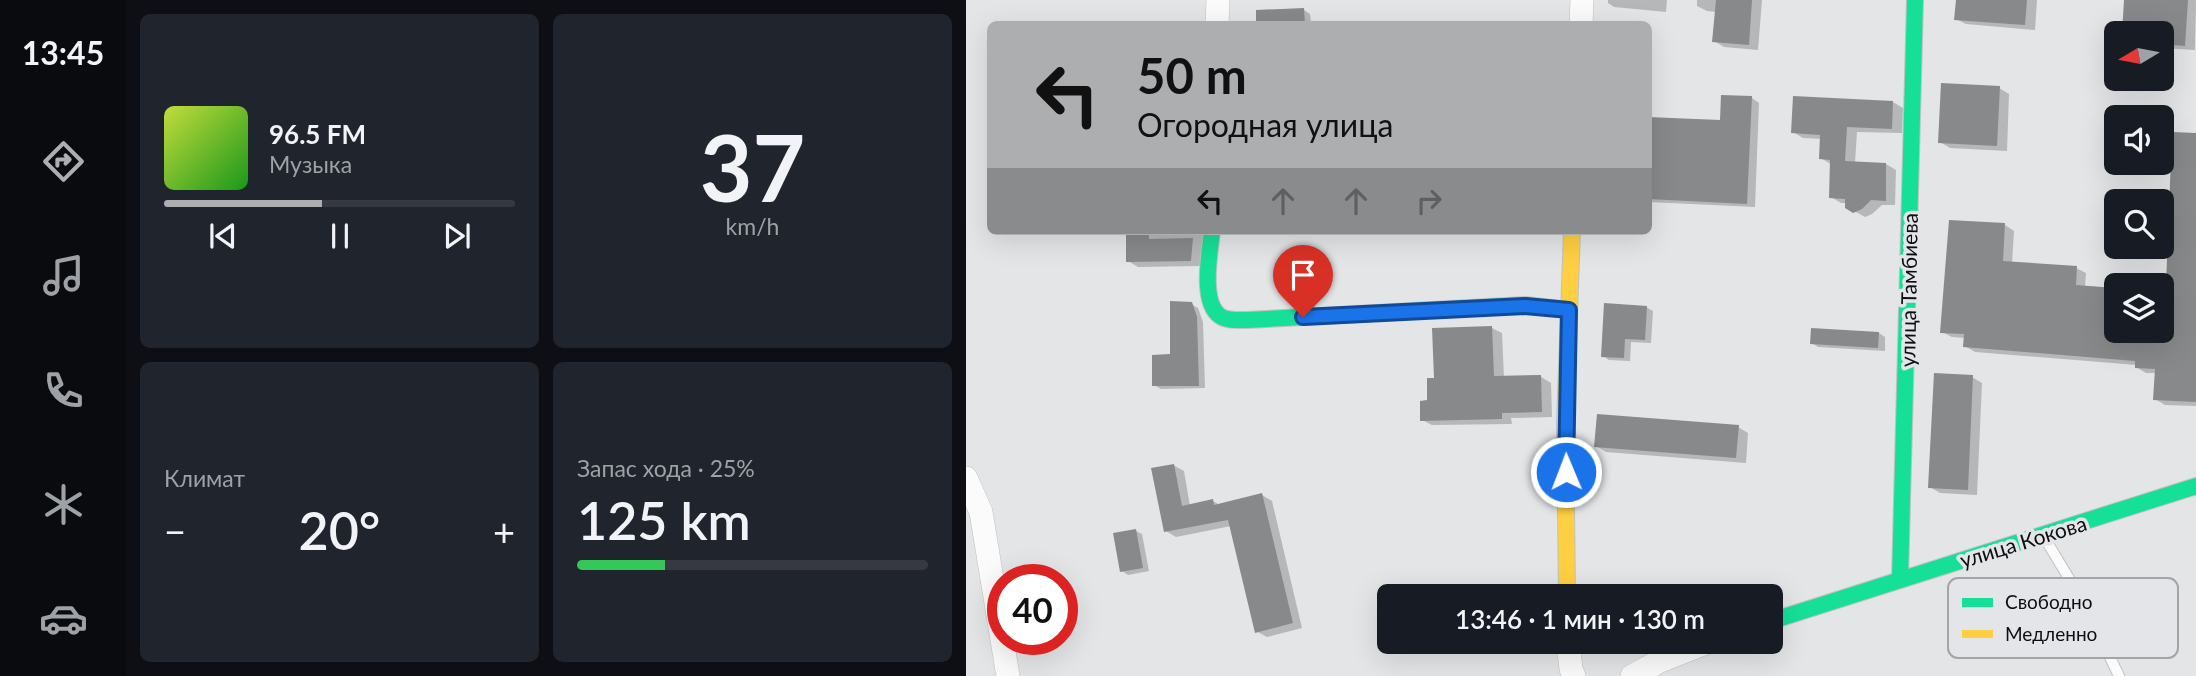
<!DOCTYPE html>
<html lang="ru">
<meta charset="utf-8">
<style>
:root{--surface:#171b24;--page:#20242c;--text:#f1f3f6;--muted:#9ea1a6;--line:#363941;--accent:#acaeb0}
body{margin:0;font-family:Lato,sans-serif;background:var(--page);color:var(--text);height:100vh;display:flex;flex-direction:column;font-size:26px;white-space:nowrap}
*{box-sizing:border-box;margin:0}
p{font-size:23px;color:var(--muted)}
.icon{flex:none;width:38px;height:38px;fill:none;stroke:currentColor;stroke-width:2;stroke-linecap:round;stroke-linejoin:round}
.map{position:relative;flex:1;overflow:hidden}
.details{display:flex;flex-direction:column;gap:14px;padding:14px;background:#0d0f14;width:840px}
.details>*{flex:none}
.guide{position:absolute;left:21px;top:21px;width:665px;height:214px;border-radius:10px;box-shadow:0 7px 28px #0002;background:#acaeb0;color:#111;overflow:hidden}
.needle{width:46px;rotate:260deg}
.controls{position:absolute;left:1138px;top:21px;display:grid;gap:14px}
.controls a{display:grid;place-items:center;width:70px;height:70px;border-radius:10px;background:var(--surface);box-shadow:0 7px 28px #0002;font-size:35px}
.speed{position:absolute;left:21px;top:564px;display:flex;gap:14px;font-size:35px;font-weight:700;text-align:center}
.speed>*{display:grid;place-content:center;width:91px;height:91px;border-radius:50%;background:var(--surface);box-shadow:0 7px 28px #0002;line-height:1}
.speed .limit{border:10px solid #d22;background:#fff;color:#111}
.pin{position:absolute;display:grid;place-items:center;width:60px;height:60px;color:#fff;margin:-72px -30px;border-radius:50% 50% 50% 0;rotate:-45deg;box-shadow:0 0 7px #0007}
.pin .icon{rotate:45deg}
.me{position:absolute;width:77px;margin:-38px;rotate:359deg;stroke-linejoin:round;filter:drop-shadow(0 0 5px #0008)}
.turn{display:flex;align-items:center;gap:24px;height:147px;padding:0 35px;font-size:32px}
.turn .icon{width:91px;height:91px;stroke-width:2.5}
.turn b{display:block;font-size:49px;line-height:60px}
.lanes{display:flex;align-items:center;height:66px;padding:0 35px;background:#0003;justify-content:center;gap:35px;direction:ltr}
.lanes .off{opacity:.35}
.big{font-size:52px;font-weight:600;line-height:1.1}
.details .widget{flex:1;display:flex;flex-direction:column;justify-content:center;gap:10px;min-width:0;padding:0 24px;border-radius:10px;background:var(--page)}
.details .dial{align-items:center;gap:0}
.dial b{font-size:91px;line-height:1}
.song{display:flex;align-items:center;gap:21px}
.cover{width:84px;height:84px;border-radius:10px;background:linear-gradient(135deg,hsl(70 70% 55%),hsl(120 70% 35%))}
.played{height:7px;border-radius:4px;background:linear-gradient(90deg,var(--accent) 45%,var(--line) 45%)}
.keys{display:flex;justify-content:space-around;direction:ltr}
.heat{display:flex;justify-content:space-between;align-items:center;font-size:38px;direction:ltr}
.charge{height:10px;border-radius:5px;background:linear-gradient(90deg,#34c759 25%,var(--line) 0)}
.details .tiles{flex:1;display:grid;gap:14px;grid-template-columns:repeat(2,1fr)}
.trip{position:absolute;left:411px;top:584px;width:406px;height:70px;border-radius:10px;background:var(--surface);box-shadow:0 7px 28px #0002;font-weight:600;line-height:70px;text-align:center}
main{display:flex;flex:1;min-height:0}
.menu{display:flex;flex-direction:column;width:126px;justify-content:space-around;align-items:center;background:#090b0e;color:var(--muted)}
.menu .icon{width:49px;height:49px}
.menu .current{color:var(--accent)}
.menu b{font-size:32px;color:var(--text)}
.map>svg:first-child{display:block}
</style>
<main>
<nav class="menu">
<b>13:45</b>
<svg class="icon current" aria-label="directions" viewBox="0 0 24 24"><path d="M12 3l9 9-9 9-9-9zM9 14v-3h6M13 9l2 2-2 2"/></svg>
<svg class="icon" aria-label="music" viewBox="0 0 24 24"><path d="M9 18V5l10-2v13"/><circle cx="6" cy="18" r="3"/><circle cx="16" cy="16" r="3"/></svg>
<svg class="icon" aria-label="phone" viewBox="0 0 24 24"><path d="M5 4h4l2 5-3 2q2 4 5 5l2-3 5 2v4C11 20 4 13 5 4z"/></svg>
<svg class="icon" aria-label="climate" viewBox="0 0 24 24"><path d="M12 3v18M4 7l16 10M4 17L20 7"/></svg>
<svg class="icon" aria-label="car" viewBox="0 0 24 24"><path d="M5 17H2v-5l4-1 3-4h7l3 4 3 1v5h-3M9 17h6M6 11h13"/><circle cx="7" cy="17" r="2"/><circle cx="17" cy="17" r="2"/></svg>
</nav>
<section class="details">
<div class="tiles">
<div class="widget">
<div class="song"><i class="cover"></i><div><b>96.5 FM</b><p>Музыка</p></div></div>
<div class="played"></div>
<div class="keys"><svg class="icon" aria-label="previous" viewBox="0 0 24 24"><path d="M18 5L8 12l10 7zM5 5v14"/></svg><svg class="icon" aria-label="pause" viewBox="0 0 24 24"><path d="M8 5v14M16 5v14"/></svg><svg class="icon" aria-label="next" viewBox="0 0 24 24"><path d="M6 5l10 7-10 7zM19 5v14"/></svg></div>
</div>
<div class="widget dial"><b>37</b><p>km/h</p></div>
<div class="widget"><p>Климат</p>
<div class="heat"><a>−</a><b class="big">20°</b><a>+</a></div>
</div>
<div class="widget"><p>Запас хода · 25%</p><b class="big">125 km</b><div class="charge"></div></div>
</div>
</section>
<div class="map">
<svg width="1230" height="676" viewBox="0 0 1230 676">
<rect width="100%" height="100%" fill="#e4e5e7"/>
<path fill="#0003" d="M642 0H701L700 12 648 7 642 3Z
M731 0H796L792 50 758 47 748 41 750 12 741 11 731 6Z
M992 0H1071L1069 30 1000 24 990 19Z
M1160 0H1230L1229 50 1195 48V33H1158Z
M338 10 344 14 345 24H309V11Z
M1033 88 1043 94 1041 151 984 148 974 142Z
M786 98 793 103 789 207 682 202V118L755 122Z
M927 102 937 108 936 133 891 132 889 163 920 164 930 170 929 205H916L906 214 899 217 881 207V203H875L865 197 866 165 855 158 856 139 837 138 827 132Z
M1230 135V406L1199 405 1189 399 1190 373H1180L1170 367 1171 365 1009 352 999 346V338L986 337 976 332 1039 225 1048 231 1046 263 1110 268 1120 273 1119 287 1150 331H1195Z
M162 231H240L234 266 172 267 162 261Z
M225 304 232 308 237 322 239 388 195 389 188 385 205 356Z
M680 307 687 311 685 343 665 342 664 361 643 360 637 356Z
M526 328 536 333 538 378 575 377 585 383 586 417 545 418 546 424 466 425 456 420 469 380Z
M913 333 919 337V351L852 347 846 343Z
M1006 377 1016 383 1011 495 974 493 964 487Z
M772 427 782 433 780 463 640 452 630 446Z
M207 465 218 471 224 506 247 501 254 505 296 495 306 501 336 628 301 637 290 631 265 526 210 537 200 531Z
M170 531 176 534 183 571 162 575 156 571Z"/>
<path fill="#88898a" d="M750 0H786L783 45 746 42Z
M990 0H1061L1059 25 988 20Z
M1158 0H1222L1219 46 1195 44V33H1156Z
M338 8 339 24H290V10Z
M975 83 1034 86 1031 146 972 143Z
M755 95 786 96 781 204 682 199V117L754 120Z
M827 96 927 101 926 129 881 127 879 161 920 163V201L905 200 896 209 887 213 879 208V199L863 198 864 160 853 159 854 135 825 133Z
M1206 132 1230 133V402L1187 400 1189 369 1169 368V361L997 347 998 334 974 333 983 220 1039 223 1037 261 1111 266 1110 285 1150 288V331H1195V284H1200Z
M160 231H183V239L227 238 225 261 160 262Z
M204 301 226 302 231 317 233 386H186V355L204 354Z
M638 303 681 306 679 340 659 339 658 358 635 357Z
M526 326 528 376 575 375 576 412 536 413V419L454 421V401L461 400V378H468L466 328Z
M845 328 913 332 912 348 844 344Z
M968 373 1007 375 1002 490 962 488Z
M631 414 773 425 770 458 628 447Z
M208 464 216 506 247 499 248 505 296 493 327 623 289 633 262 520 198 532 185 468Z
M170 529 177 568 154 572 147 533Z"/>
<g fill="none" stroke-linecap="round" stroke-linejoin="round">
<g stroke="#c0c1c3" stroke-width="12">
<path id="lane" d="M1078 537 1119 605 1153 676"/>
</g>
<g stroke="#c0c1c3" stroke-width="24">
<path id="street" d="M251 24 252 0
M615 24 616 0
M0 478 15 512 42 676
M602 642 605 669 608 676
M666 676 694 661 742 642"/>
</g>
<g stroke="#c0c1c3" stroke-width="18">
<path id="fast" d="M246 231C244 252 234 302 254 316 261 321 273 320 281 320L559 305 603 310
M934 579 949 0
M805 621 1230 486"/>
</g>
<g stroke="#c0c1c3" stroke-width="18">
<path id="slow" d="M601 597 599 422 606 231"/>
</g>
<use href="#lane" stroke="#fbfbfb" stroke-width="10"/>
<use href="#street" stroke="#fbfbfb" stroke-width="23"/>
<use href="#fast" stroke="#16e098" stroke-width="16"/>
<use href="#slow" stroke="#ffcf43" stroke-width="16"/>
</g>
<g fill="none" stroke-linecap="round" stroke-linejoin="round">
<g stroke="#114b97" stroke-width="18">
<path id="route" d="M337 317 559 306 603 310 600 472"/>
</g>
<use href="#route" stroke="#1a73e8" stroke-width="12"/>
</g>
<g text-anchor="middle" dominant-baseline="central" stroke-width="7" stroke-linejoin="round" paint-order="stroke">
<g font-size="21" fill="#0d0e0f" stroke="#e3e5e8">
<text transform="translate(942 290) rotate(-89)">улица Тамбиева</text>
<text transform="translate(1057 541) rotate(-17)">улица Кокова</text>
</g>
</g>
<rect x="982" y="578" width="230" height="80" rx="10" fill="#e3e5e8" stroke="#a3a4a7" stroke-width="2"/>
<rect x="996" y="598" width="31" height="9" fill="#16e098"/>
<rect x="996" y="630" width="31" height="8" fill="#ffcf43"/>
<g font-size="19" fill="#0d0e0f">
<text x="1039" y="609">Свободно</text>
<text x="1039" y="641">Медленно</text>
</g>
</svg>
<div class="controls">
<a><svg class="needle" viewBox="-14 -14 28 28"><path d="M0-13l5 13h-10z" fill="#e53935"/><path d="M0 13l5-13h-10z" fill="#9ea1a6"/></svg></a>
<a><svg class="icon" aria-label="sound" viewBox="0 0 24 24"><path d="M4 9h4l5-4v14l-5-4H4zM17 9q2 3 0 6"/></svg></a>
<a><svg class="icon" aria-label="search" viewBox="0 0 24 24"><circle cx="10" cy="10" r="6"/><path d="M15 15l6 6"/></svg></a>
<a><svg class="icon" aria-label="layers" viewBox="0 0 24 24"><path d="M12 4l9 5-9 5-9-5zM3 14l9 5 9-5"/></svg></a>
</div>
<div class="speed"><div class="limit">40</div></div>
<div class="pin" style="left:337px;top:317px;background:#d93025"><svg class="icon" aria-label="arrive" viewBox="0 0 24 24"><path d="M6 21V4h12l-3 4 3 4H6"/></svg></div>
<svg class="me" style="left:600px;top:472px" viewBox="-20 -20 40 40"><circle r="17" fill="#1a73e8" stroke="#fff" stroke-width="3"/><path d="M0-11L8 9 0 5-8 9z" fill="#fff"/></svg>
<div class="trip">13:46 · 1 мин · 130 m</div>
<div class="guide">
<div class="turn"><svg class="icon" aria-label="left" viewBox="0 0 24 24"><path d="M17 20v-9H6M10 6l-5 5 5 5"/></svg><div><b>50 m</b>Огородная улица</div></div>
<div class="lanes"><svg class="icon" aria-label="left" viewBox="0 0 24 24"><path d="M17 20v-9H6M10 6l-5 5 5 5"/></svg><svg class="icon off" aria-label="ahead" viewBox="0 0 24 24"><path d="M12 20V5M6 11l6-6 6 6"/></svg><svg class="icon off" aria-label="ahead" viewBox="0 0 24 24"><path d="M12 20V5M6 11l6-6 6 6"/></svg><svg class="icon off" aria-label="right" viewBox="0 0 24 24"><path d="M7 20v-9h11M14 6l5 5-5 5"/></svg></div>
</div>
</div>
</main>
